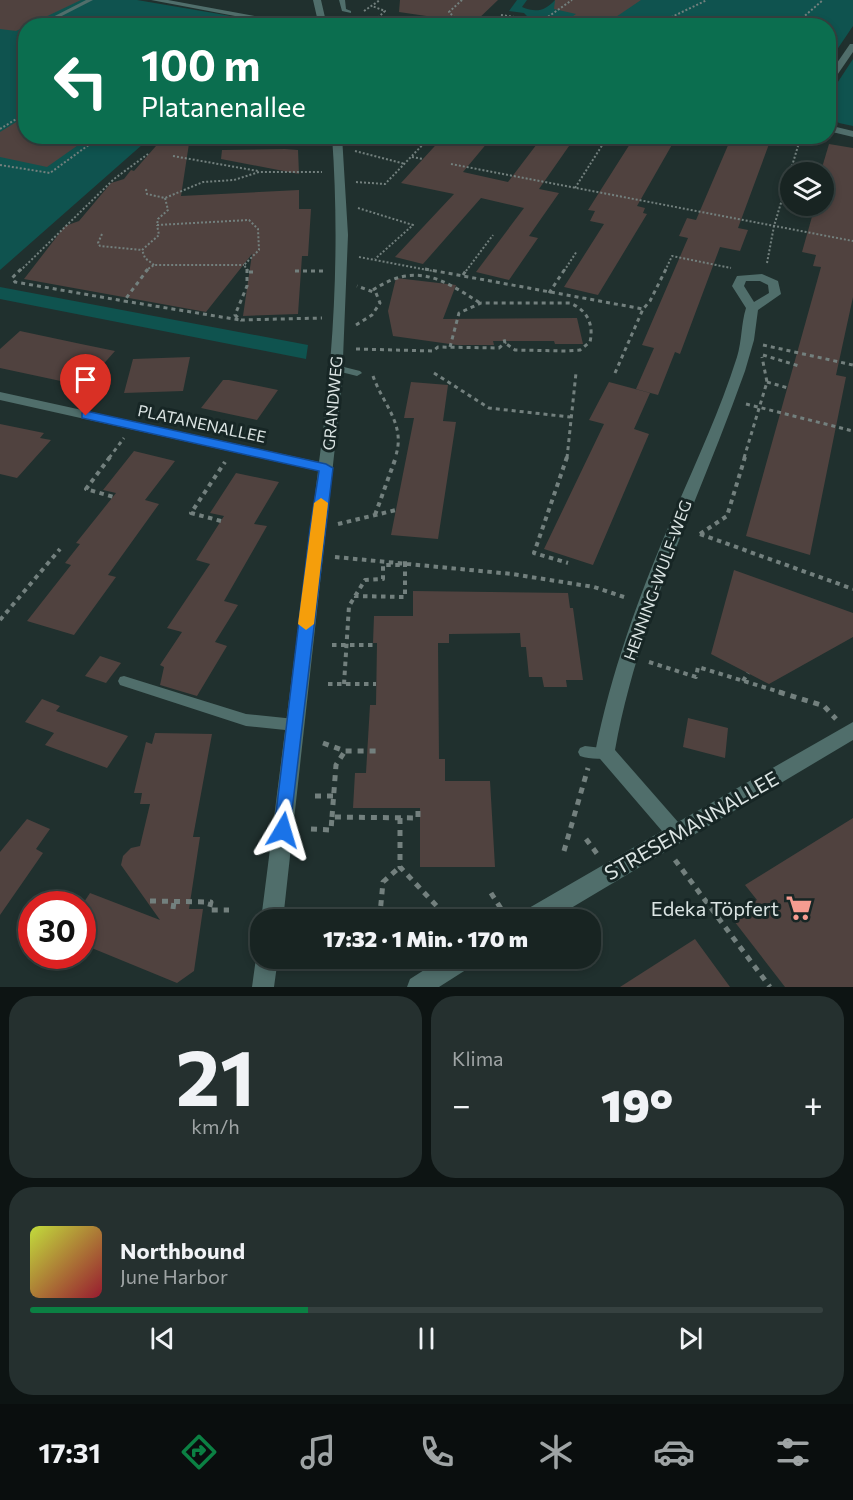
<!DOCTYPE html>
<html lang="de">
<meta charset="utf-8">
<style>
:root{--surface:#182422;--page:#25302f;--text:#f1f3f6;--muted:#9fa4a5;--line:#364140;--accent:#0b8043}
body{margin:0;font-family:Commissioner,sans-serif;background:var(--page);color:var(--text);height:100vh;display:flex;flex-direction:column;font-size:22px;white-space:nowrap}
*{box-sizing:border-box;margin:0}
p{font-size:20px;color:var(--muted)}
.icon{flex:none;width:33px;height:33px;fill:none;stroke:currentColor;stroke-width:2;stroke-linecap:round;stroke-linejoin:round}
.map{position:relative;height:987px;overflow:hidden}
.details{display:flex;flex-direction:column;gap:9px;padding:9px;background:#0d1413;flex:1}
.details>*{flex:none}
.top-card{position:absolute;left:18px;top:18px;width:818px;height:126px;border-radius:24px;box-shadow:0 3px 9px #0003,0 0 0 2px var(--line);background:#0b6e4f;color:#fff;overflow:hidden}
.buttons{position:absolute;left:780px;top:162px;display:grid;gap:12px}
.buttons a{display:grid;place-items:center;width:54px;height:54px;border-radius:50%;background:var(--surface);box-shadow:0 3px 9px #0003,0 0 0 2px var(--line);font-size:30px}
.speed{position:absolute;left:18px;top:891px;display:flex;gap:12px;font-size:30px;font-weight:700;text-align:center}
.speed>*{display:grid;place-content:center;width:78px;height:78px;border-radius:50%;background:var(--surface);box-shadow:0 3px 9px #0003,0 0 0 2px var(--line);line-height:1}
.speed .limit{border:9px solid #d22;background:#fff;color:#111}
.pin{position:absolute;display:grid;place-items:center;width:51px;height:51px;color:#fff;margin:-62px -26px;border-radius:50% 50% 50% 0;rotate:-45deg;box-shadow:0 0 6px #0007}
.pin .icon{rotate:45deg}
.me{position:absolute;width:66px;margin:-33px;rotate:7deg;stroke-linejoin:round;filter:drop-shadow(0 0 4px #0008)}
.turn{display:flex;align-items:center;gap:21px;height:126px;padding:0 24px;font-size:27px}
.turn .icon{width:78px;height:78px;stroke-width:2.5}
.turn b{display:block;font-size:42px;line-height:51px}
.big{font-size:45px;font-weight:800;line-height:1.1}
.details .card{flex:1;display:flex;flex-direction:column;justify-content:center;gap:9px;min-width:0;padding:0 21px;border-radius:24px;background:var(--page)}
.details .dial{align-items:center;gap:0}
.dial b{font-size:78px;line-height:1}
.song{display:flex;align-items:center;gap:18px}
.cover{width:72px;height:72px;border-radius:9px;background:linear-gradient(135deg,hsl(70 70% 55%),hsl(350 70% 35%))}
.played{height:6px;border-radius:3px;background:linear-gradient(90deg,var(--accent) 35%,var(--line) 35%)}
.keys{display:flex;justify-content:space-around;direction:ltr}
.heat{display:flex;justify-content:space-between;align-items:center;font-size:33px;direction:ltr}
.details .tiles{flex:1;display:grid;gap:9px;grid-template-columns:1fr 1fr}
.card:last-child{grid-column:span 2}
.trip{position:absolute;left:250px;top:909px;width:351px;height:60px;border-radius:24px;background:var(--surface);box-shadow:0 3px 9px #0003,0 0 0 2px var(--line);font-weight:800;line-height:60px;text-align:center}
.menu{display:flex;height:96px;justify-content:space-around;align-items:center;background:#0a0e0e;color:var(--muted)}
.menu .icon{width:42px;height:42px}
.menu .selected{color:var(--accent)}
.menu b{font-size:27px;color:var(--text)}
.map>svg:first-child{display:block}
</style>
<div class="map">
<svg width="853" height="987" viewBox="0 0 853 987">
<rect width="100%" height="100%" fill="#20302e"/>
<path fill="#0f534f" d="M0 0H137L284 25 26 26V136L151 137 0 270Z
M517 0H527L522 7C536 13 545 11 555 0H853V26L828 63V26H531L534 23 524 13 509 11Z
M853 59V126L839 123 828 114V97Z
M0 287 308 345 306 359 0 299Z"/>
<path fill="#50423f" d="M0 0H81L16 31 0 29Z
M400 0H498L474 23 399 12Z
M555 0H641L610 21 602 20 592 26H559L576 14 554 9Z
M26 116V136H91L47 167 0 157V132Z
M444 136H493L463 172 508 182 543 136H576L539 189 559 193 529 236 538 238 509 280 476 272 524 208 481 198 423 264 395 257 454 194 401 183Z
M635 136H677L637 206 645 208 643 213 647 214 598 295 564 287 604 224 590 221 595 211 588 210Z
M732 136H772L738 228 748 230 740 251 720 247 680 354 675 352 658 395 636 389 654 348 642 345 688 238 679 236 687 218 696 220Z
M190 137 181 196 299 190V209H311L308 256H302L298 314 243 316 252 254 206 312 24 279 65 226 79 221 111 183 124 179 131 170 134 171 163 138Z
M829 144 853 148V297L836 375 846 377 810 555 746 536 821 267 813 266 816 255 802 252 815 206H824V172L821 171Z
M285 149 298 150 299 174 221 159 222 150Z
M396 278 456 285 443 319 577 318 583 344H555L554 341H493L494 345H457L393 336 388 311Z
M20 331 81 344 115 351 84 386 0 368V349Z
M190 357 183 391 124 393 133 359Z
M223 380H229L278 390 257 420 201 408Z
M411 382 448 385 443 421 456 422 438 539 391 535 414 418H404Z
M609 382 650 393 634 429 649 434 593 565 544 549 604 424 589 420Z
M0 424 44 433 40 438 51 440 17 478 0 474Z
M134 451 175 461 145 500 159 504 108 575 116 577 74 635 27 621 71 565 65 563 80 544 76 543 116 493 103 490Z
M236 473 279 482 254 524 267 526 224 601 238 605 215 642 227 646 197 696 160 685 164 667 160 665 182 632 167 628 210 564 196 560 224 516 210 513Z
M734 570 853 613V637L769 684 711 654Z
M413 591 568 593 570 608H573L583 680H566L567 687H544L542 677H529L526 647H521L520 633 449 634V643H438L439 759H445V781H490L495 867H420V808H353L355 773H366L370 705H376L377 643H373L374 616H413Z
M100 656 121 663 106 683 85 676Z
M42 699 60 706 56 711 128 736 107 768 45 745 54 733 25 722Z
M688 718 728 728 725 758 683 747Z
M155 733 212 734 193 837H200L189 909H203L194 971 177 983 82 944V905L90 893 160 920 121 865 123 856 131 848 140 846 150 804H140L142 793H134L146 742 152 744Z
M853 818V987H785L731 917 757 900 745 885Z
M27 819 50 829 36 849 43 853 0 915V852Z
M695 939 730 987H620Z"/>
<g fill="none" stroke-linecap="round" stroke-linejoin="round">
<path stroke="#73807e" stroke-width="2" stroke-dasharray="2 2" stroke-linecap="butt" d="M462 0 449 12 463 26
M364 11 380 0
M501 15 514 17V26
M369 26 385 11 372 6
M535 26 572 0
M653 26 707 0
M793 26 823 0
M0 129 26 113
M355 151 405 164
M173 156 258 171
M412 157 423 159
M451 164 853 241
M0 165 50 173 101 136
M356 182 385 184 431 136
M575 188 608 136
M146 189 147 194 165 198 203 182 234 180 259 172H322
M165 198 168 210 158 219 157 225 249 220 258 229 259 250 244 265 248 271
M358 208 413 225 375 259
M102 234 98 243 100 246 142 250
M359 257 433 271
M767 263 774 226 801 136
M154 265 145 258 142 250 159 235 157 225
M20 271 114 179 148 154
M145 271 154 265H244
M466 271 493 235
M564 271 577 251
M665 271 672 256 731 268"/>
<path stroke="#73807e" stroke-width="3" stroke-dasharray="4 4" stroke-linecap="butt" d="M21 269 12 278 15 282 124 301
M148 269 124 301 240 320
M247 269V286L235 315 241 320 322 318
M425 269 643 309
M295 271H323
M249 272H256
M463 275 467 269
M373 290C415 262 441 278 480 303
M549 293 565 269
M356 325 372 315 380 303 376 293 357 286
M763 345 853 365
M450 347 459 313 481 303H570C587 310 594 324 590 342L580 350 566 351 515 350 505 343
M356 349 433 351 438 347 499 348 505 343 504 339
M763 355 799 366
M434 373 489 408 570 417
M615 373 643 309 650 301 666 269
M373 376C383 405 407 425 395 458
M767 382 788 388
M746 404 853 431
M109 458 124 438
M567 458 576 373
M744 458 767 382 762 357"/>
<path stroke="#73807e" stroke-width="4" stroke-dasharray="4.5 4.5" stroke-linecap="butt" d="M110 457 86 489 114 497
M567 457 534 553 568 563
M375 515 396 457
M221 521 191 513 225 462
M338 524 396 510
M700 534 727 516 745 457
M700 534 853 589
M335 557 512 574 594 587 627 598
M354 596 405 597V565
M0 620 60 549
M332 645H377
M649 662 696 677 698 667 783 693
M743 681 748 673
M328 684H376
M344 684 349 606 365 580 383 579V565H405V561"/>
<path stroke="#73807e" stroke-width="5" stroke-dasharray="6 6" stroke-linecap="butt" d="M779 692 824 706 836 719
M323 743 345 751H378
M315 796H333
M332 817 336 765 345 751
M400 818V867L448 918
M311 829 331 830 332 817 418 818V808
M586 839 598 855
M564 851 588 768
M675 860 770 987
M491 893 507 918
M150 901 211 902 209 910H229
M173 909 174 902
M352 912 380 914 383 882 400 867
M302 917 306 920"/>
<path fill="#506e6b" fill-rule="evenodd" d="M86 0H93L50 22 45 21Z
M339 0H345L346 9 351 11V13L342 11Z
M336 365 360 371 362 373 357 376 333 370 331 368 333 366Z
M124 676 246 714 295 719 300 721 302 725 300 729 295 731 246 726 120 685 118 681 120 677Z
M585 746 610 749 612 753 610 757C601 760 589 759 580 756L578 752 580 748Z"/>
<path fill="#506e6b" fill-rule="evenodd" d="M151 0H168L308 26H288Z
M313 0H321L327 26H319Z
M850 44H853V52L831 84 828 85V76Z
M828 125 853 131V137L828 131Z
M332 136H342L348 235 342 383 283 920H261L318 471 0 400V392L319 462C334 353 340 246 332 136Z
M762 274 778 281 781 294 758 310 754 340 745 371C700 498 639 617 615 750L678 822 853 722V740L551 920H519L522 912 662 831 595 753C611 673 638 598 670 523 693 468 719 414 737 357 742 341 741 324 746 308L732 286 737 276ZM746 281H760L768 285 769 293 754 302 744 286Z
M261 949V958H278L274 987H252L256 958Z
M443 958H475L472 966 439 987H407L410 979Z"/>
</g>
<path fill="#1a73e8" stroke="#114b97" stroke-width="1.5" d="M86 411 326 464 333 468 289 836 283 838 276 836 274 830 310 529 319 471 82 418V413Z"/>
<path fill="#f59e0b" d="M321 498 328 503 314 624 306 630 298 624 314 503Z"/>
<defs>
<g id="supermarket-bare" transform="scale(2.07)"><path d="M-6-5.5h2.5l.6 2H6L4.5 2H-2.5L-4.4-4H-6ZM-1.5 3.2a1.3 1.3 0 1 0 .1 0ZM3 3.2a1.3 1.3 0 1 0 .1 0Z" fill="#f59c90" stroke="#172625" stroke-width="2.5" paint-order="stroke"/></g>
</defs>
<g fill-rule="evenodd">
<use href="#supermarket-bare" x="799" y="908"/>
</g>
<g text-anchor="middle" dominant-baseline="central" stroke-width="6" stroke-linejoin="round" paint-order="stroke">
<g font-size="16" fill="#dce5e4" stroke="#172625">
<text transform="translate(332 403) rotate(-85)">GRANDWEG</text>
<text transform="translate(202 423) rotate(12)">PLATANENALLEE</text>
<text transform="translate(657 580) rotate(-70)">HENNING-WULF-WEG</text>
</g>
<g font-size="20" fill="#dce5e4" stroke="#172625">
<text transform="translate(691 825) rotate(-30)">STRESEMANNALLEE</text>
</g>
<g font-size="20" fill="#dce5e4" stroke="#172625" text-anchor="end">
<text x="779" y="908">Edeka Töpfert</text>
</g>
</g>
</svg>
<div class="buttons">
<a><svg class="icon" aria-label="layers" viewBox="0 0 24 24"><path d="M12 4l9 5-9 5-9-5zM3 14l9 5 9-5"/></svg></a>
</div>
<div class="speed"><div class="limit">30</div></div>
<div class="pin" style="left:86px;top:416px;background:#d93025"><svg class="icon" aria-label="arrive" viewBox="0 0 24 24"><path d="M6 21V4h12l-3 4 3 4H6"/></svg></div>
<svg class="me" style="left:283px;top:830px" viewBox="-20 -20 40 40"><path d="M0-17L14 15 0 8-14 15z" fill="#1a73e8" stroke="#fff" stroke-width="4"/></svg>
<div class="trip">17:32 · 1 Min. · 170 m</div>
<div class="top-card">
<div class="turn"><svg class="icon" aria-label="left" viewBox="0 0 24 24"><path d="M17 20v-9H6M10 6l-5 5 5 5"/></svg><div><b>100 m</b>Platanenallee</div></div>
</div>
</div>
<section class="details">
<div class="tiles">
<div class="card dial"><b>21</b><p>km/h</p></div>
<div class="card"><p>Klima</p>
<div class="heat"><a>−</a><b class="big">19°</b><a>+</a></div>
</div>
<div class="card">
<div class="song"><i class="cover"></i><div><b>Northbound</b><p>June Harbor</p></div></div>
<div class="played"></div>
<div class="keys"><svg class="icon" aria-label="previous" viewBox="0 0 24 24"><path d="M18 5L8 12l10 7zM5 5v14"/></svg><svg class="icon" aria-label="pause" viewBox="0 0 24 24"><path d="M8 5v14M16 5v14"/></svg><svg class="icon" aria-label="next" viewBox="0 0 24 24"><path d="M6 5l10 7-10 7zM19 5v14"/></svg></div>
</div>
</div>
</section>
<nav class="menu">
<b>17:31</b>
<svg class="icon selected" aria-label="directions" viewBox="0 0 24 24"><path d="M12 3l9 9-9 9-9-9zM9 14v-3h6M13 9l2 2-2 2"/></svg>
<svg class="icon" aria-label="music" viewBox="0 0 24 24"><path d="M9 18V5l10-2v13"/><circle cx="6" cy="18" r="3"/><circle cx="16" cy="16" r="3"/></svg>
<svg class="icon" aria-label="phone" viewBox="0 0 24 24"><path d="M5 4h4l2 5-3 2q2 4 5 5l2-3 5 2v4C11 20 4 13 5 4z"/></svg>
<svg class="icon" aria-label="climate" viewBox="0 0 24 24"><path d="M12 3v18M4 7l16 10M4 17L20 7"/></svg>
<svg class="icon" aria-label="car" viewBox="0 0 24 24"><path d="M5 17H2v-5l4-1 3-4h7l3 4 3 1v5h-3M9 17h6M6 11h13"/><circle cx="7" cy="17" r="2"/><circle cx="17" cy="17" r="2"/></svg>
<svg class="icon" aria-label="filters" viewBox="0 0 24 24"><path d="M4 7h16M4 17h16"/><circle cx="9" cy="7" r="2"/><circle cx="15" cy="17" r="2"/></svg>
</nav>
